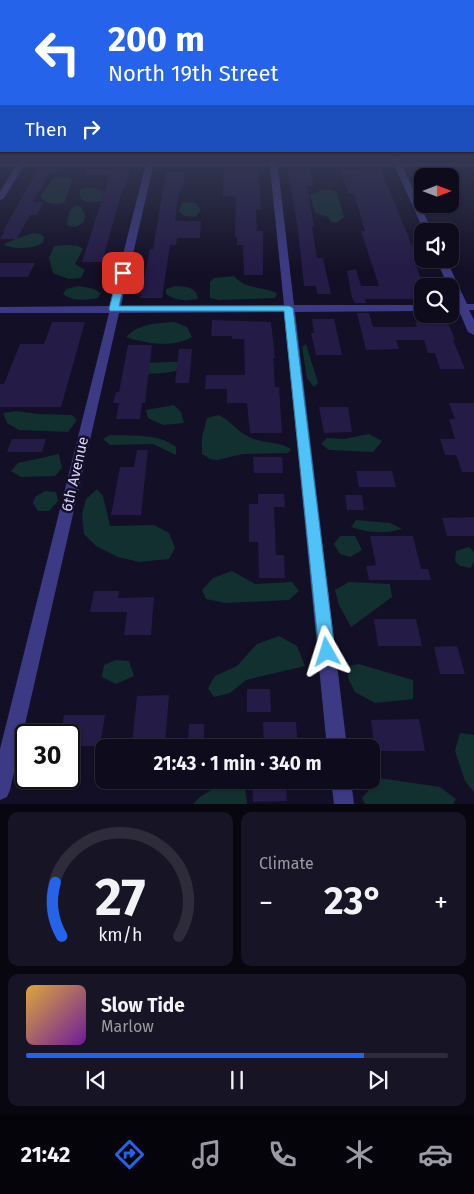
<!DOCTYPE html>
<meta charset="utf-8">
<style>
:root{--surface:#0e0b1c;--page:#171425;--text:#f1f3f6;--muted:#9b9ba3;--line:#2e2b3b;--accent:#2563eb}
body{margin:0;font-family:"Fira Sans",sans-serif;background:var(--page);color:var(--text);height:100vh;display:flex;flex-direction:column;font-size:19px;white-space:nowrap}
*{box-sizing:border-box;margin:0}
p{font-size:16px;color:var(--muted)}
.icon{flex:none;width:28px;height:28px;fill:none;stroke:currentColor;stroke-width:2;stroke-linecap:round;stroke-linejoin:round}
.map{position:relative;height:804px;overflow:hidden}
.details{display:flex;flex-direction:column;gap:8px;padding:8px;background:#08060f;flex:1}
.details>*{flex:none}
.hud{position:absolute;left:0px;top:0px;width:475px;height:152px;box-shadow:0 1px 4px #0004,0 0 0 1px var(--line);background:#2563eb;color:#fff;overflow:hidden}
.needle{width:32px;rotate:90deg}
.fabs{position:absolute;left:414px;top:168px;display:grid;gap:10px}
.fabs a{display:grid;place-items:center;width:45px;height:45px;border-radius:10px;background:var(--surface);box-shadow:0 1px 4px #0004,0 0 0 1px var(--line);font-size:25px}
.speed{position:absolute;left:15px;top:724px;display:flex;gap:10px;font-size:25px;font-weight:700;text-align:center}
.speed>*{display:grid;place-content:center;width:65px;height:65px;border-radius:50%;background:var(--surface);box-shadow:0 1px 4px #0004,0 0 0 1px var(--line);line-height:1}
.speed .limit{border:2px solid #111;border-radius:8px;background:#fff;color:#111}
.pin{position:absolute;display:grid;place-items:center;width:42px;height:42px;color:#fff;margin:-21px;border-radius:10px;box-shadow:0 2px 8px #0006}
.me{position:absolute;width:55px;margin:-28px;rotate:354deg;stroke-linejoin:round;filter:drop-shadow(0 0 4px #0008)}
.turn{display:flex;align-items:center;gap:18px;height:105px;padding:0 25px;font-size:22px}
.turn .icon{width:65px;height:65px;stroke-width:2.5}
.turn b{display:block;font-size:35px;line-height:42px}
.then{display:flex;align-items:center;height:48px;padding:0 25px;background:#0003;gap:10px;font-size:19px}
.big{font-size:38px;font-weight:700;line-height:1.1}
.details .card{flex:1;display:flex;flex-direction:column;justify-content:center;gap:8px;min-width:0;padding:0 18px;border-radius:10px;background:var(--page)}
.details .dial{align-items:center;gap:0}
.dial svg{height:130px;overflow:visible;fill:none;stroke:var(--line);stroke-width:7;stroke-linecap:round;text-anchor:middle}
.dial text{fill:var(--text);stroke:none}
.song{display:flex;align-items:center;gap:15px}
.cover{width:60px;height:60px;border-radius:8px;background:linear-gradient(135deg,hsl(40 70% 55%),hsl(280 70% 35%))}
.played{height:5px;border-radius:2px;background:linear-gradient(90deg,var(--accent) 80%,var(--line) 80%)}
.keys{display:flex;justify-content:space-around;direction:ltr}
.heat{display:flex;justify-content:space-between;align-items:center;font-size:28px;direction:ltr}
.details .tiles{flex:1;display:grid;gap:8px;grid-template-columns:1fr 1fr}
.card:last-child{grid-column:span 2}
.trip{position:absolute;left:95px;top:739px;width:285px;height:50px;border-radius:10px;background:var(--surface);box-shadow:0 1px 4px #0004,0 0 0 1px var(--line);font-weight:700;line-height:50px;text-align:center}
.dock{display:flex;height:80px;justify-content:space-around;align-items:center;background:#06040b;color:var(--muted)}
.dock .icon{width:35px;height:35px}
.dock .active{color:var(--accent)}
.dock b{font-size:22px;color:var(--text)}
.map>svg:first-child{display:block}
</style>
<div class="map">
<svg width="474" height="804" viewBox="0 0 474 804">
<rect width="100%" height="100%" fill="#130f26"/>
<path fill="#12302f" d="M57 178H69L72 181 65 202C58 205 50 204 43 200L41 195 52 180Z
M85 188H94L104 192 102 201 87 202 81 199 79 190Z
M322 190H331L337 192 344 217 336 223 331 222 328 217 315 213 310 195Z
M182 202 196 203 201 210 195 217 185 216 179 212Z
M75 206H80L85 215 84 222 76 227 68 226 67 223 70 210Z
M33 233 41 234 44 237 43 243C30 249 17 250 4 245 10 240 25 236 33 233Z
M68 245 78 246 83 249 75 264 85 270 81 278 69 279 53 273 49 258 54 246Z
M234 276C245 289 263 287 277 293L275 298 219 300 210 298V282L214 278Z
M79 286 94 289 101 293 98 298C85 300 73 302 63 294L66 289Z
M176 286C187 287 196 286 198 299 186 301 177 301 166 294V289Z
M174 322 187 327 192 337C173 348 147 344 126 337 138 324 157 323 174 322Z
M306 344 318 383 314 387 307 378 302 347Z
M170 362H188L187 369 164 373 142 374V363Z
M174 405 181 412 184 423 163 425 148 418 146 410Z
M16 411 39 414 72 415 77 420 68 432 19 430 7 423 3 413Z
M219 415C232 422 237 431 249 437 263 444 278 441 291 449L288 453 243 454 217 460 210 459 202 454V437L207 418Z
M369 434 382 441 373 452 329 450 321 444 327 438 344 439Z
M110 435C132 436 158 433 176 447V455L153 444 110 445 103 439Z
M59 454 62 468 55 476 21 477 11 471 18 463Z
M97 489 103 496 110 526 154 525 169 533 175 548 169 559 139 562 118 557 96 546 84 534 82 514 86 499Z
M45 491 56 492 58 501 49 511H38L33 503 35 497Z
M356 520 390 523 402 529C384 534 369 533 351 527Z
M340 536H355L362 550 350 557 340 554 334 544Z
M469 547 474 552V561L471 568 460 566 455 561 456 551Z
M232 571 255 584 292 582 299 591 289 600 225 603 206 599 202 590 213 578Z
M349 582 390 584 392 597 351 627 339 605 335 590Z
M279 636 297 646 305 666 246 680 230 693 214 697 208 688 215 676 237 666 257 644Z
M116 660 129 661 134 676 116 684 102 677 104 665Z
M359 664 413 680V699L375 703 355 692 348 678 349 666Z
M460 733 474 735V792L465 781 455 751Z
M379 778 440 787 456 799 453 804H365L362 798Z
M218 780H244L247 804H193L200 797 216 787Z"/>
<path fill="#241b47" d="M38 169H58L55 174H49L33 202H44L37 215H30L17 239H0L5 231H3Z
M87 169H126V171H130L125 188H123L102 262H82L108 181H105L107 175H85Z
M224 169H254V171H259L261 210H256L257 231H263V275H244L243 245H237V237H235L236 196H223Z
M289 169H308L310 171 314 186H307L314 226H312L313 235 317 258H323L331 294H317L316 286H304L298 230 288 171Z
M363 169H380L387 184 419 263H415L422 281V299H365L366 303H355L352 298 347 271 356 269 361 286H379L361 231H365L354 194H349L340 170H363Z
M166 172H185L183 189H181L178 196 175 221H201L200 238H177L176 245H170L162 298H140L150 249H153Z
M0 263H35L28 277H0Z
M357 313H369L373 327H417L415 322H422L421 320H447L455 340H453L465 369H440L435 353H428L424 340H396L399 349 366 350Z
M312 319H334L342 355H316L311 333H314Z
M212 320 271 322 275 358H273L275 387H279L282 433H250L247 403H227V389H205L206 375H245L244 339H232V336H211Z
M52 322H85L61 407H0V384H4L20 344H44Z
M128 345H152L145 403H142L140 419H116L119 403H113L116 392H119Z
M179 349H192L189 383H175Z
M449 403H474V472H462L456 455H445L440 439H455L449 419H455Z
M319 407H348L352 432 324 433Z
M12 439H46L42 452H7Z
M137 450H148L141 515H111L120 467H134Z
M253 457H282L283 473H254Z
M356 471H392L396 487H359Z
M258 494H284L285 507H274L276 555H284L285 578H259L258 542H249V504H258Z
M345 495H362L364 510H347Z
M474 517V536H447L442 518Z
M370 536H413L421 569H428L431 580H369L366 566 376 565Z
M94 591H119L118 598 154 597 151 635H124L127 612H90Z
M374 619H416L422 646H378Z
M457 646 465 674H440L434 647Z
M247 689H270L271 712H247Z
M169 695 165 743H132L137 696Z
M64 715H105L100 746H69V735H61Z
M419 719 425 751H375L371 720Z
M263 722H296L298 747 264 748Z
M189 724H204V741H188Z
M252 780H286L287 801 253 802Z"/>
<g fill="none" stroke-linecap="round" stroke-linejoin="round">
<path fill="#3d3a85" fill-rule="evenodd" d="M147 158H155L154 163H270L269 158H277V163H393L391 158H399L401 163H474V167H403L432 231H424L395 167H278L294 305H422V311L295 312 347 748H327L284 312 119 313 10 790 7 797 0 800V749L109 313H0V307L110 306 145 167H23L4 198 0 200V192L15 167H0V163H18L23 159 27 161 26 163H146ZM153 167H270L284 305 121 306Z
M436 259H446L467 304H474V310H469L474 320V335L468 332 459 311H450V305H456L450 286H448Z
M331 780H351L354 804H334Z"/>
</g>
<linearGradient id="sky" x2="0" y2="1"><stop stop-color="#0a0815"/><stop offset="0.58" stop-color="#333752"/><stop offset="1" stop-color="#333752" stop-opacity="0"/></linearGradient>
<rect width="474" height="271" fill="url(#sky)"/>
<path fill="#4fc3f7" stroke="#337fa1" d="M123 270 127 273 119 306H289L293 308 335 652 332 658 327 660 321 658 319 652 284 311H110L109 309 118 273Z"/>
<g text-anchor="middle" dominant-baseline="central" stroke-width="5" stroke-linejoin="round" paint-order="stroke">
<g font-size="15" fill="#d9d4ff" stroke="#130f26">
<text transform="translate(75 474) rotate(-77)">6th Avenue</text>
</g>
</g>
</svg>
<div class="fabs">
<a><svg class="needle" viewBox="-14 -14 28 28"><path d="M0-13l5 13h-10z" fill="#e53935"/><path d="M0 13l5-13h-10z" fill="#9b9ba3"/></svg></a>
<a><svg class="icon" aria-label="sound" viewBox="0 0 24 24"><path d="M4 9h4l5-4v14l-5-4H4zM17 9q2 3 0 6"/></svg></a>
<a><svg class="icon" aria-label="search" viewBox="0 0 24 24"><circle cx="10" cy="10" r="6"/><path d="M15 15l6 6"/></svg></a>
</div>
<div class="speed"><div class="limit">30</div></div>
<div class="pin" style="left:123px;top:273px;background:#d93025"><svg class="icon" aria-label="arrive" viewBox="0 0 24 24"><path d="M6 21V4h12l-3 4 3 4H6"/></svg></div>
<svg class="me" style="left:327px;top:652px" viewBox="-20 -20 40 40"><path d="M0-17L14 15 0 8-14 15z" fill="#4fc3f7" stroke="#fff" stroke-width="4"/></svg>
<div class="trip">21:43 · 1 min · 340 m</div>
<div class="hud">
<div class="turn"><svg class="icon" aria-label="left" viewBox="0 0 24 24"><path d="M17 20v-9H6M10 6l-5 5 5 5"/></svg><div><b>200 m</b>North 19th Street</div></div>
<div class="then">Then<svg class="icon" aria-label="right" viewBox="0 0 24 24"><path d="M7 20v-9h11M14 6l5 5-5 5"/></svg></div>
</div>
</div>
<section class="details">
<div class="tiles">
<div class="card dial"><svg viewBox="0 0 100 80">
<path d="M14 69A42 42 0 1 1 86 69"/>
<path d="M14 69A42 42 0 0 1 10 36" stroke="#2563eb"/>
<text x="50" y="56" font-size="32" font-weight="700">27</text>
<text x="50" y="72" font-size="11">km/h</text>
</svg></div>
<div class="card"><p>Climate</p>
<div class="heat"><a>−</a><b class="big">23°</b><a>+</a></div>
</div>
<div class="card">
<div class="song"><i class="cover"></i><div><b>Slow Tide</b><p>Marlow</p></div></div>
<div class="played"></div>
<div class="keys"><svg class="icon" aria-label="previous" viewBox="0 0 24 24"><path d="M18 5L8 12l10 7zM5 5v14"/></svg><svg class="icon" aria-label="pause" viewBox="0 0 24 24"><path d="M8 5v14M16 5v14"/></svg><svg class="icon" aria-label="next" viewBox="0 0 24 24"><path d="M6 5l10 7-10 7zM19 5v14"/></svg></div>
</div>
</div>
</section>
<nav class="dock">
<b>21:42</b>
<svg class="icon active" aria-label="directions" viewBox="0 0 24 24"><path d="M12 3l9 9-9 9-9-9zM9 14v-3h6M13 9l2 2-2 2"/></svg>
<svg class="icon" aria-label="music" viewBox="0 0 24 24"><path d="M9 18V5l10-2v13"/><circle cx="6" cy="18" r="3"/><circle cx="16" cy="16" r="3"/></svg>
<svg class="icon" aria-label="phone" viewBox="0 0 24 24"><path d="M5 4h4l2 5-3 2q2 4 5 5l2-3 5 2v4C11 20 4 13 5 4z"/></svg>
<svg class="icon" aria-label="climate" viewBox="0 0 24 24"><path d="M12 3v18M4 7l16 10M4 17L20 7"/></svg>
<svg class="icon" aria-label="car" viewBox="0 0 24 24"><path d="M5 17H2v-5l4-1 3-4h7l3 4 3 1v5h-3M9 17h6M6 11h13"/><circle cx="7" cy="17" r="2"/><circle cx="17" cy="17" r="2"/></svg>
</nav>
